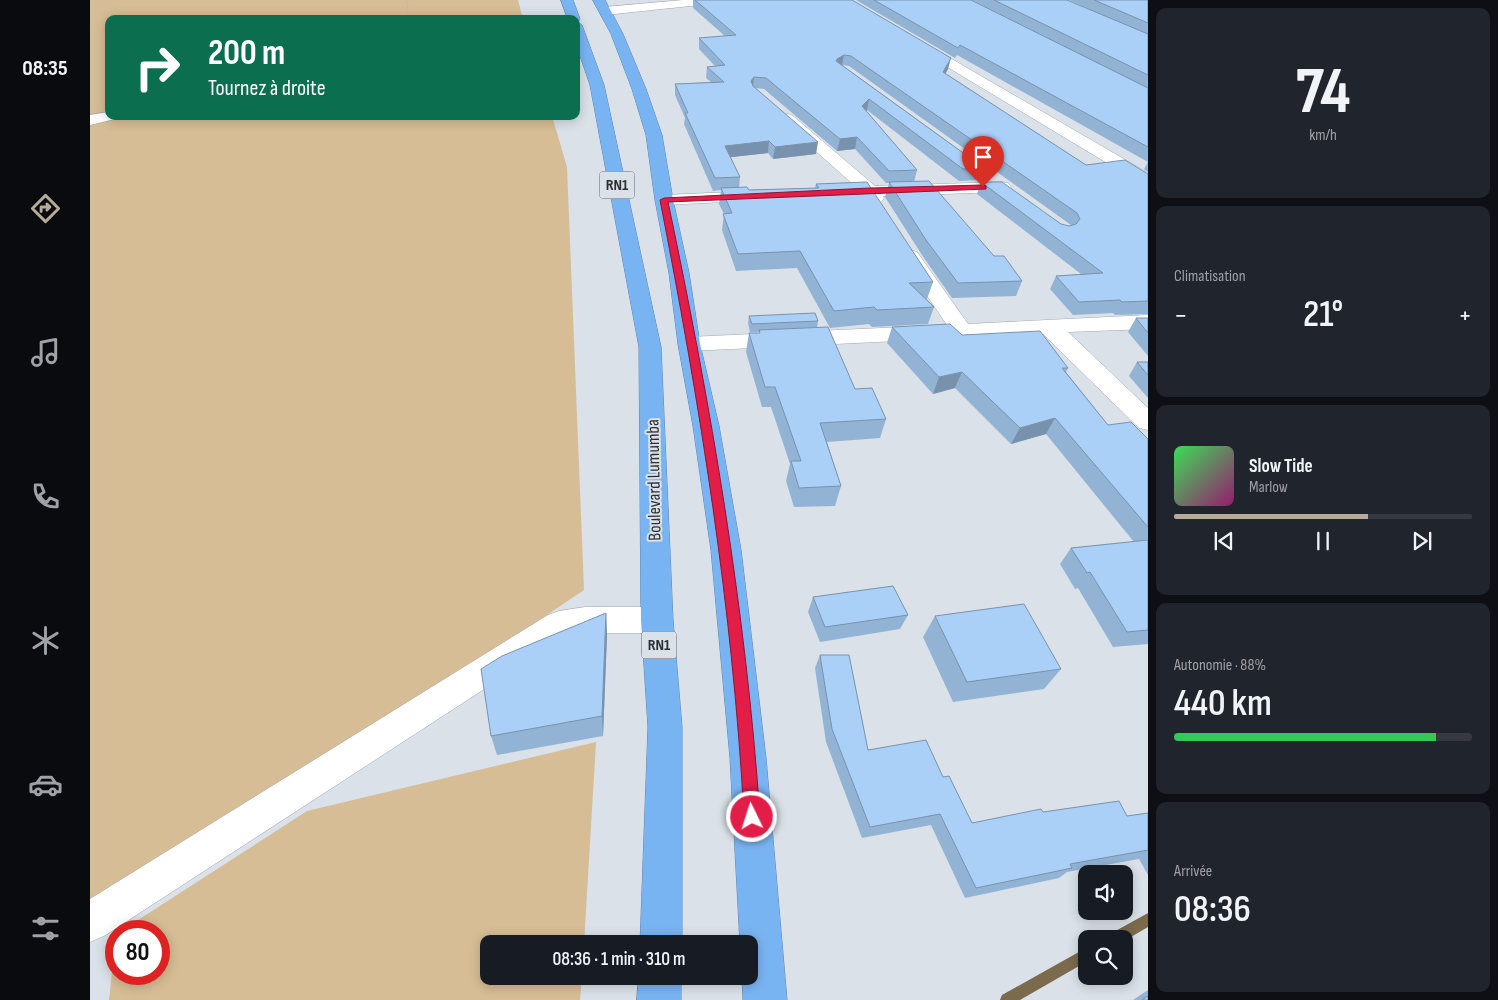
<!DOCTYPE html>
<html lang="fr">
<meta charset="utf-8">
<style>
:root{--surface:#171b24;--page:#20242c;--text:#f1f3f6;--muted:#9ea1a6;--line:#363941;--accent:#b6ab98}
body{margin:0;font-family:"Sofia Sans Condensed",sans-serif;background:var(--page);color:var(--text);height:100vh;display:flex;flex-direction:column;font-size:19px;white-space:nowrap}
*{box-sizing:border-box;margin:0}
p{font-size:16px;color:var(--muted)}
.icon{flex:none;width:28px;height:28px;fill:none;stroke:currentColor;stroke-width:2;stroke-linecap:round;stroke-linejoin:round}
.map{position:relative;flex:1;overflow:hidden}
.sheet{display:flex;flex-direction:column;gap:8px;padding:8px;background:#0d0f14;width:350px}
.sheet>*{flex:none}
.hud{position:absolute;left:15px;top:15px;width:475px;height:105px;border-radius:10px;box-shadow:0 2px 12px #0003;background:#0b6e4f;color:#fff;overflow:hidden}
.controls{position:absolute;left:988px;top:865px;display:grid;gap:10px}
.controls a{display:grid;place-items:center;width:55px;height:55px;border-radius:10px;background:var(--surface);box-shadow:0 2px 12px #0003;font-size:25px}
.speed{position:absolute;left:15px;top:920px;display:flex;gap:10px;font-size:25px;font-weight:700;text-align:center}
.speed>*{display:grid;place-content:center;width:65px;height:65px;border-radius:50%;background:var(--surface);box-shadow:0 2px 12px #0003;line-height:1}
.speed .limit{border:8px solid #d22;background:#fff;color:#111}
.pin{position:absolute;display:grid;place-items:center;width:42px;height:42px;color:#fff;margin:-51px -21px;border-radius:50% 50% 50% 0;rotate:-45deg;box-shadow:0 0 5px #0007}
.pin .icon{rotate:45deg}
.me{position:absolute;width:55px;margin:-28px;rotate:356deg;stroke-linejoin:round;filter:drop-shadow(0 0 4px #0008)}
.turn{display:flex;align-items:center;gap:18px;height:105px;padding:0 20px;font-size:22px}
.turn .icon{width:65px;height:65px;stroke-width:2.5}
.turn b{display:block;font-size:35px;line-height:42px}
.big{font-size:38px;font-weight:600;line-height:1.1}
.sheet .tile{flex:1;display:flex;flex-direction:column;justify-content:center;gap:8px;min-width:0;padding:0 18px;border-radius:10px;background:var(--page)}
.sheet .dial{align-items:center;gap:0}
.dial b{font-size:65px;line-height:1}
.song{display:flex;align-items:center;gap:15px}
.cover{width:60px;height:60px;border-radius:8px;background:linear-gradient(135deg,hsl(130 70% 55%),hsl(320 70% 35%))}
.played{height:5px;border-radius:2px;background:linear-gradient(90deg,var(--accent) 65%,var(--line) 65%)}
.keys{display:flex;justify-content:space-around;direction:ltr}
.heat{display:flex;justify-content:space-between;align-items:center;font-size:28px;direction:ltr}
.charge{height:8px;border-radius:4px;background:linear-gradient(90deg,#34c759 88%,var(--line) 0)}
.trip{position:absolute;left:390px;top:935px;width:278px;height:50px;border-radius:10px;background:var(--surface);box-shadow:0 2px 12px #0003;font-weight:600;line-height:50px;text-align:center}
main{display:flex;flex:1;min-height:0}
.tab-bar{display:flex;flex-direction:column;width:90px;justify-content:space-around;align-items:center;background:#090b0e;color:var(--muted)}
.tab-bar .icon{width:35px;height:35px}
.tab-bar .selected{color:var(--accent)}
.tab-bar b{font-size:22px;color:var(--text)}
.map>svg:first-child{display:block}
</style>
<main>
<nav class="tab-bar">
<b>08:35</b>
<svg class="icon selected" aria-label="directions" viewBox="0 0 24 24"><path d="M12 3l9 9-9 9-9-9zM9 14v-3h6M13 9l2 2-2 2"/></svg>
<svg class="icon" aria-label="music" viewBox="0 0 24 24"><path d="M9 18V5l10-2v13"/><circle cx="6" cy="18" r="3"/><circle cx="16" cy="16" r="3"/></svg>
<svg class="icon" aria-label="phone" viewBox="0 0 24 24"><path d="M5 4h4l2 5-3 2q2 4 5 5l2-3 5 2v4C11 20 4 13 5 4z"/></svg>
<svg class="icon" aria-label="climate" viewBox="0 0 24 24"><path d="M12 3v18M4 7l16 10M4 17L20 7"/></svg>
<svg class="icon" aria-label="car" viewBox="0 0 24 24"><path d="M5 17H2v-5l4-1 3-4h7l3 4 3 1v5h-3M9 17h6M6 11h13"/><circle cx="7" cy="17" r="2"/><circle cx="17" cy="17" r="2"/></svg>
<svg class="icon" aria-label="filters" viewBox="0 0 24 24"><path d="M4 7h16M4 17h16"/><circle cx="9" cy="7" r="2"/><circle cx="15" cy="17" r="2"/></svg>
</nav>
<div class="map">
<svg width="1058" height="1000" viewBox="0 0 1058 1000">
<rect width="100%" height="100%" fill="#dae1e8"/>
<path fill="#d6bd95" d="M0 0H428L433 19H19V116H462L477 167 494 590 0 922Z
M506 742 494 944H399V976H492L490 1000H19L26 934V974H69V931H31L217 811Z"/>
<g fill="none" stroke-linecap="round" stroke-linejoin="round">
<path fill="#7b6a4c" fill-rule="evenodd" d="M1058 913V927L1034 941V939H1019L1020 934Z
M996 948V962L930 1000H910L912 995Z"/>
<g stroke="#a0a7ae" stroke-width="1">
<path id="minor" d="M593 0H635L629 3 515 15 509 11 515 7Z
M829 40 1058 173V185L1052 184 824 47 823 44Z
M19 112V116H27L25 119 0 125V115Z
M698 114 703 116 785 186 912 182 918 183 921 187 918 191 912 192 793 196 794 198 791 202 785 203 779 202 775 196H740L737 192 740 188 765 186 693 122 690 119 693 116Z
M668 191 674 192 677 196 674 200 574 205 568 204 565 200 568 196 574 195Z
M820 250 827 252 878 324 1058 315V329L978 332 1058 408V430L1049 428 953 334 599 351 591 349 588 344 591 339 599 337 857 325 810 256 813 252Z
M495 607H567L578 611 583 620 578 629 567 633H495L476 636 14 936 0 942V899L458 615 469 611Z"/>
</g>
<g stroke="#5e85af" stroke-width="1">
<path id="highway" d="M471 0H483L490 19 488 22 492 25 514 85 571 347 583 620 592 727V944H550L558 727 551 620 549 347 500 85 486 44V19H478Z
M503 0H515L533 34 556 89 572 135 583 200 599 273 610 344 629 426 651 550 676 758 697 1000H653L652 976H659V944H650L640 758 621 550 603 426 588 344 579 273 565 200 556 135 542 89 521 34Z
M549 976H591V1000H547Z"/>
</g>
<path stroke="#a5abb1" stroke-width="1" stroke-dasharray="0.5 2" stroke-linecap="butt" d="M316 0 318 5 316 19"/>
<use href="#minor" fill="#fff" fill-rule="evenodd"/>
<use href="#highway" fill="#79b4f2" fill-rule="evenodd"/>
</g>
<path fill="#93b3d4" d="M603 0H762L858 69 855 74 996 165 1058 174V314L1025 315 1023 313 983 315 960 289 966 276 991 274 887 194 891 182 971 224 979 226 981 225 759 66 752 65 894 168 889 180 869 181 777 110 776 111 827 170 824 182 904 256 932 281 926 296 862 298 832 255 795 197 799 183H796L765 149 747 151 674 89 665 88 726 154 683 159 678 153 640 157 650 177 649 188 659 190 725 188 726 184 843 282 837 299H836L844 307 838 324 782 327 779 324 740 328 707 268 646 271 632 230 634 214 629 204 631 190 623 191 594 124 595 118 585 95V84L621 82 616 78 617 67 625 66 609 49V38L635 36 603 8Z
M766 0H881L950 34 882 0H977L1023 20 979 0H1058V172L1054 169 1058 162 867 55 865 58Z
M659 316 728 321 727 328 765 389 796 419 790 438 737 442 751 486 745 506 704 507 696 481 700 464 681 407H672L656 352 659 333H669V332H660L658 323Z
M1046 318H1058V356L1038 332Z
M802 327 872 335 978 368 976 372 1018 425 1058 439V644L1023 647 988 588 985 589 970 564 981 548 1044 542 956 434 921 444 865 388 843 394 797 343Z
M1047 362H1058V398L1039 376Z
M723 597 818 615 810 629 730 642 718 612Z
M516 613 517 635 513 736 407 755 401 736Z
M845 616 971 669 954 689 863 702 833 637Z
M730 655 778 750 853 777 882 823 953 812 1037 816 1058 813V875L1049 859 977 872 969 878 875 898 841 825 772 838 736 742 725 668Z
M1058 990V1000H1043Z"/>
<path fill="#7892ad" d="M754 55 752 65 745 69 747 59Z
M861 58 858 69 850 83 853 72Z
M664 77 663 88 661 81Z
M779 99 777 110 770 117 772 106Z
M767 137 765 149 747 151 750 139Z
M679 141 678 153 634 158 635 146Z
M728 142 726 154 683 159 685 147Z
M872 372 865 388 843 394 849 377Z
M965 418 956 434 921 444 930 428Z
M516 613 517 635 513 736 512 716Z"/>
<path fill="#abd0f7" stroke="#7892ad" d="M605 0H762L861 58 853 72 996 165 1035 160 1058 174V301L1032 302 1030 300 989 302 966 276 1013 273 891 182H912L971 224 979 226 986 224 990 219 987 213 761 56 754 55 747 59 746 61 894 168 873 169 779 99 772 106 827 170 799 171 767 137 750 139 676 78 664 77 661 81 663 86 728 142 685 147 679 141 635 146 650 177 625 178 595 113H598L585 84 634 82 617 67 635 65 609 38 646 35Z
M784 0H881L1058 88V147L870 45 868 48Z
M904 0H977L1058 34V75Z
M1004 0H1058V23Z
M839 181 904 256H914L932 281 868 283 836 240 799 182Z
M777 182 843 282 819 283 844 307 787 310 784 307 744 311 710 251 648 254 633 214 642 213 631 188 657 187 659 190 729 188 726 184Z
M725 313 728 321 662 324 659 316Z
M1046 318H1058V333Z
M860 324 872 335 950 331 978 368H972L1018 425 1041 422 1058 439V527L965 418 930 428 872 372 849 377 802 327Z
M738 327 765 389 782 388 796 419 730 423 751 486 709 488 701 461H711L685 387H675L659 333H670L669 330Z
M1047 362H1058V375Z
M1058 540V630L1037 632 1000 572 997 573 981 548Z
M803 586 818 615 735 627 723 597Z
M934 604 971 669 877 682 845 616Z
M516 613 512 716 401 736 391 669 412 656Z
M730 655H759L778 750 836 740 853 777 859 776 882 823 951 809 953 812 1029 801 1037 816 1058 813V850L980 864 982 868 886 888 850 814 780 827 742 729Z
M1058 996V1000H1052Z"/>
<path fill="#e11d48" stroke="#92132f" d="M893 185 896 186V189L578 202C621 405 656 611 670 817L668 823 662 825 657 823 654 817C643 610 610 404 570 200L574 198 780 188Z"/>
<g text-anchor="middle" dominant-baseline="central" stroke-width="4" stroke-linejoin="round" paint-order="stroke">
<g fill="#dae1e8" stroke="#606469" stroke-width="1">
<rect x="509.5" y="171.5" width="35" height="27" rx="4"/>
<rect x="551.5" y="631.5" width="35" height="27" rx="4"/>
</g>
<g font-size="16" font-weight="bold" fill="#2c2f32">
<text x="527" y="185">RN1</text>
<text x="569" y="645">RN1</text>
</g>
<g font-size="18" fill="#2c2f32" stroke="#dae1e8">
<text transform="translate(564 480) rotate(-91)">Boulevard Lumumba</text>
</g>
</g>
</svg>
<div class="controls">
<a><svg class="icon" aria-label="sound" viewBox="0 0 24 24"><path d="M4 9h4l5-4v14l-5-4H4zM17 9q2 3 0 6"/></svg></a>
<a><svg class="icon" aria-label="search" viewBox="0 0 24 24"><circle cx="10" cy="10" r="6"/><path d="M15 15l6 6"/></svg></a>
</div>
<div class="speed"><div class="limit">80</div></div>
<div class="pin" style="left:893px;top:187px;background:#d93025"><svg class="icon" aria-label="arrive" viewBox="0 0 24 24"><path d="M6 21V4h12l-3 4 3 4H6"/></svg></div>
<svg class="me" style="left:662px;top:817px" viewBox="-20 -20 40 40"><circle r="17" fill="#e11d48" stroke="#fff" stroke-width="3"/><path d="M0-11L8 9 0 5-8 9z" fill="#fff"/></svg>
<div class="trip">08:36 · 1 min · 310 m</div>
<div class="hud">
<div class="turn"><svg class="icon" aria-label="right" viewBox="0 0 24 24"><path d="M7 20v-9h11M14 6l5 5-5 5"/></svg><div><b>200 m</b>Tournez à droite</div></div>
</div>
</div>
<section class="sheet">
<div class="tile dial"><b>74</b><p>km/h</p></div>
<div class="tile"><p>Climatisation</p>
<div class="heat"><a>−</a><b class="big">21°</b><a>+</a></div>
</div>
<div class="tile">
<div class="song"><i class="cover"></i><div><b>Slow Tide</b><p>Marlow</p></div></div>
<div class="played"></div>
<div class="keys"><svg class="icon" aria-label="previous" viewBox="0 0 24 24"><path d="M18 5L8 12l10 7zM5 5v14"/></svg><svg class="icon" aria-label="pause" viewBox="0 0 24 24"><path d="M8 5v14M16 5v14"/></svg><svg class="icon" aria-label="next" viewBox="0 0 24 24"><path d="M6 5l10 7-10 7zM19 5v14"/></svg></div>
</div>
<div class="tile"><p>Autonomie · 88%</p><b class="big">440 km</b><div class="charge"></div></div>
<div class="tile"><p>Arrivée</p><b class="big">08:36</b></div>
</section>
</main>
